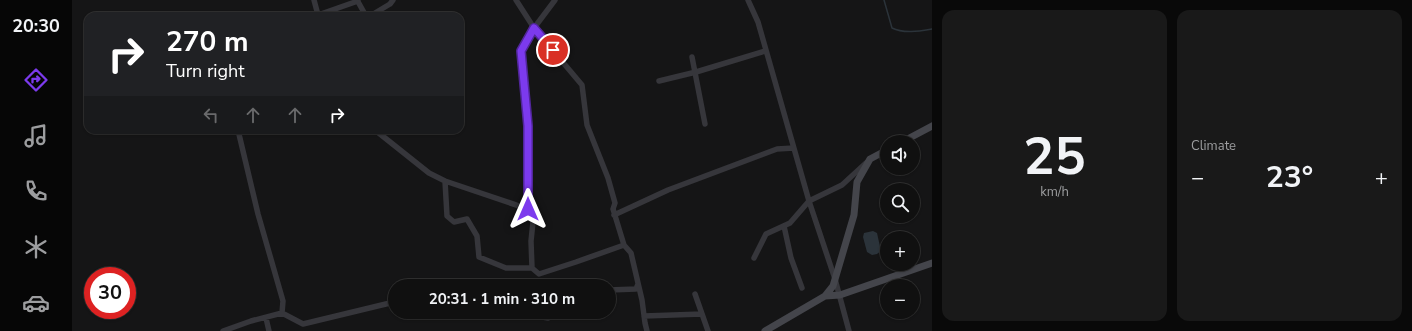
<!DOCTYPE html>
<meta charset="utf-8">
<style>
:root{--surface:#101010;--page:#191919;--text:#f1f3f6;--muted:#9c9d9f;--line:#303030;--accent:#7c3aed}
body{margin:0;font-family:"Nunito Sans",sans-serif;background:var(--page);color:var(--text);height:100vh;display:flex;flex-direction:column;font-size:15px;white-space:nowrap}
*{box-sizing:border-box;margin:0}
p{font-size:13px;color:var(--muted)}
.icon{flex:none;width:22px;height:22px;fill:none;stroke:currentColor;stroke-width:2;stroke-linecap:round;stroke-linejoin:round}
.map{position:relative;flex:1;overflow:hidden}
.details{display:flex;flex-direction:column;gap:10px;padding:10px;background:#090909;width:480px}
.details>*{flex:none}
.top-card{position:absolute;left:12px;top:12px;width:380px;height:122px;border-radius:12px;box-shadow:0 1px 3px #0004,0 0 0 1px var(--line);background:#202124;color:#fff;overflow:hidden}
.fabs{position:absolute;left:808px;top:135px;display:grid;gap:8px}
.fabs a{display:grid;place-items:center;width:40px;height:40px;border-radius:50%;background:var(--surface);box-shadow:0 1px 3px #0004,0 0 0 1px var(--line);font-size:20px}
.speed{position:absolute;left:12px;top:267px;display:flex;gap:8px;font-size:20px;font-weight:700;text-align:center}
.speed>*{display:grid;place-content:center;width:52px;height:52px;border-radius:50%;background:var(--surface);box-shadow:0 1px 3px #0004,0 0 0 1px var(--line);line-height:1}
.speed .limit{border:6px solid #d22;background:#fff;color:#111}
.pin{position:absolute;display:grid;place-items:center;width:34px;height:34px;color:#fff;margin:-17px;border:2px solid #fff;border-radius:50%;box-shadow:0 1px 4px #0007}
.me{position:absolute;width:44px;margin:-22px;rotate:0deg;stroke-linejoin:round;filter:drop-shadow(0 0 3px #0008)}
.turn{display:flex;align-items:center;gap:14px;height:84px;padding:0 16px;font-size:18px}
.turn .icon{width:52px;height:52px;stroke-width:2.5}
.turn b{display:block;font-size:28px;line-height:34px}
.lanes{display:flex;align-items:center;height:38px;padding:0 16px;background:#0003;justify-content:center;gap:20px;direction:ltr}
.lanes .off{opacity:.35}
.big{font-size:30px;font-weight:700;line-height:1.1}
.details .tile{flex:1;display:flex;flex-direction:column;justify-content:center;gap:6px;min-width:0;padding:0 14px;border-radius:12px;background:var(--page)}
.details .dial{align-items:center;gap:0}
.dial b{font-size:52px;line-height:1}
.heat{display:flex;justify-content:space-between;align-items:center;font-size:22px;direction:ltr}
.details .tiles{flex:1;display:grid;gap:10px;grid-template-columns:repeat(2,1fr)}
.trip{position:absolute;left:316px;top:279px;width:228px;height:40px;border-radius:20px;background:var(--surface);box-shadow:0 1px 3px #0004,0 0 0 1px var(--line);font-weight:700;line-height:40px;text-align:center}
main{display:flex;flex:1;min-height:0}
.menu{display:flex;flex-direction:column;width:72px;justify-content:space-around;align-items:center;background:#060606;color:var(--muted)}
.menu .icon{width:28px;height:28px}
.menu .on{color:var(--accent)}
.menu b{font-size:18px;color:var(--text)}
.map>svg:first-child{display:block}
</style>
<main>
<nav class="menu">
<b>20:30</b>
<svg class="icon on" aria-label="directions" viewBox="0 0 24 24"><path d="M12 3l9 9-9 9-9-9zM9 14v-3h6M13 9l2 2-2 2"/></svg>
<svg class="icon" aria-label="music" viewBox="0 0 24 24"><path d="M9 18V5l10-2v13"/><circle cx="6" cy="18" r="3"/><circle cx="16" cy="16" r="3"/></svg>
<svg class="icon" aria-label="phone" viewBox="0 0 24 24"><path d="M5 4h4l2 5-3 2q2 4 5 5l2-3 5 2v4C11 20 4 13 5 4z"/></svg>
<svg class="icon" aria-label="climate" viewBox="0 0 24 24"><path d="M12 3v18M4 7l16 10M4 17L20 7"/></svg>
<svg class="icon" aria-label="car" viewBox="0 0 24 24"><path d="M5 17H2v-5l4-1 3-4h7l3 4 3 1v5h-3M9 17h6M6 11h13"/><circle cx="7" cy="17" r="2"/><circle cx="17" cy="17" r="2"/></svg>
</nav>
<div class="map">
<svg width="860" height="331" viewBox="0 0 860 331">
<rect width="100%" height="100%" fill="#151516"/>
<path fill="#2b333a" d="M801 231 805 233 809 251 805 254 800 255 795 252 791 237 792 233Z"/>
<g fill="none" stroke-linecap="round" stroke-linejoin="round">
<path stroke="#2b333a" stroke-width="1.5" d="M812 0 820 28C832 34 848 31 860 29"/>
<path stroke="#36363b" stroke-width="5.5" d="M242 0 246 15 286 1
M285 0 294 16
M483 0 462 28 510 85 515 125 536 178 543 203 541 209 552 245 559 253 570 300 573 323 575 331
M676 0 686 22 737 201 763 279 777 331
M298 16 318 4 321 0
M620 57 633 124
M587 81 624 72 693 51
M303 130 357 173 373 181 456 209 457 126 449 51 462 28 444 0
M373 181 375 216 382 222 395 219 405 236 407 257 434 268H460
M456 209 461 222 459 241 460 268 467 274 504 262 552 245
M542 215 596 190 705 149 722 148
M712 226 719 258 730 288
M682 258 694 234 718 223 737 201 770 185 794 163
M537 290 564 289 566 284
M623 294 636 331
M441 312 476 318 490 312
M210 313 231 324 318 303 323 304
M572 316 630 314
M194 318 197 331
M151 331 179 321 210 313 211 301 186 214 166 130"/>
<path stroke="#44454b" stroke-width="7" d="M830 142 860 126
M753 296 768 295 860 263
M693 331 753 296 761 286 782 215 785 182 798 159 815 150"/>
</g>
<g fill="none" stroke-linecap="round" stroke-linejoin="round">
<g stroke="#51269a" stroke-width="10">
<path id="route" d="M456 209V126L449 51 462 28 481 50"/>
</g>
<use href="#route" stroke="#7c3aed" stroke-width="7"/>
</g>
</svg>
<div class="fabs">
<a><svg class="icon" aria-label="sound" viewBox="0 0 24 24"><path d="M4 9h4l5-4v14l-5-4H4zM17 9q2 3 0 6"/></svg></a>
<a><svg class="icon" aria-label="search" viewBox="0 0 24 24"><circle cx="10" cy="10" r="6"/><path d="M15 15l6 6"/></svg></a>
<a>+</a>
<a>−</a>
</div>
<div class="speed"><div class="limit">30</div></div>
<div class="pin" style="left:481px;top:50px;background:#d93025"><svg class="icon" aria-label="arrive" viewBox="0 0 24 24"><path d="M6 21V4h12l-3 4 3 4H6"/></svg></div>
<svg class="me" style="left:456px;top:209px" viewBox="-20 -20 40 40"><path d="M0-17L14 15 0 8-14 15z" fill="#7c3aed" stroke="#fff" stroke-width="4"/></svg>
<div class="trip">20:31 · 1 min · 310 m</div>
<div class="top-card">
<div class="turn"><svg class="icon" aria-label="right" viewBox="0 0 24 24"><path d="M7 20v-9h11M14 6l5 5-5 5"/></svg><div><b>270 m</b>Turn right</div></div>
<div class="lanes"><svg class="icon off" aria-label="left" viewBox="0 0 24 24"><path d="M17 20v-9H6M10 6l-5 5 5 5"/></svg><svg class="icon off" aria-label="ahead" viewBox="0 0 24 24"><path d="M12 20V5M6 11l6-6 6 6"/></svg><svg class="icon off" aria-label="ahead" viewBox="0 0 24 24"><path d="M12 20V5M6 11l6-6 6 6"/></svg><svg class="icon" aria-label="right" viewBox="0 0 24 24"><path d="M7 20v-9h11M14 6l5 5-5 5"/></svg></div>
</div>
</div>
<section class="details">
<div class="tiles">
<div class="tile dial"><b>25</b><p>km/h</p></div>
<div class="tile"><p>Climate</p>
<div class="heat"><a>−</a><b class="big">23°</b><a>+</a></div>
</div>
</div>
</section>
</main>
